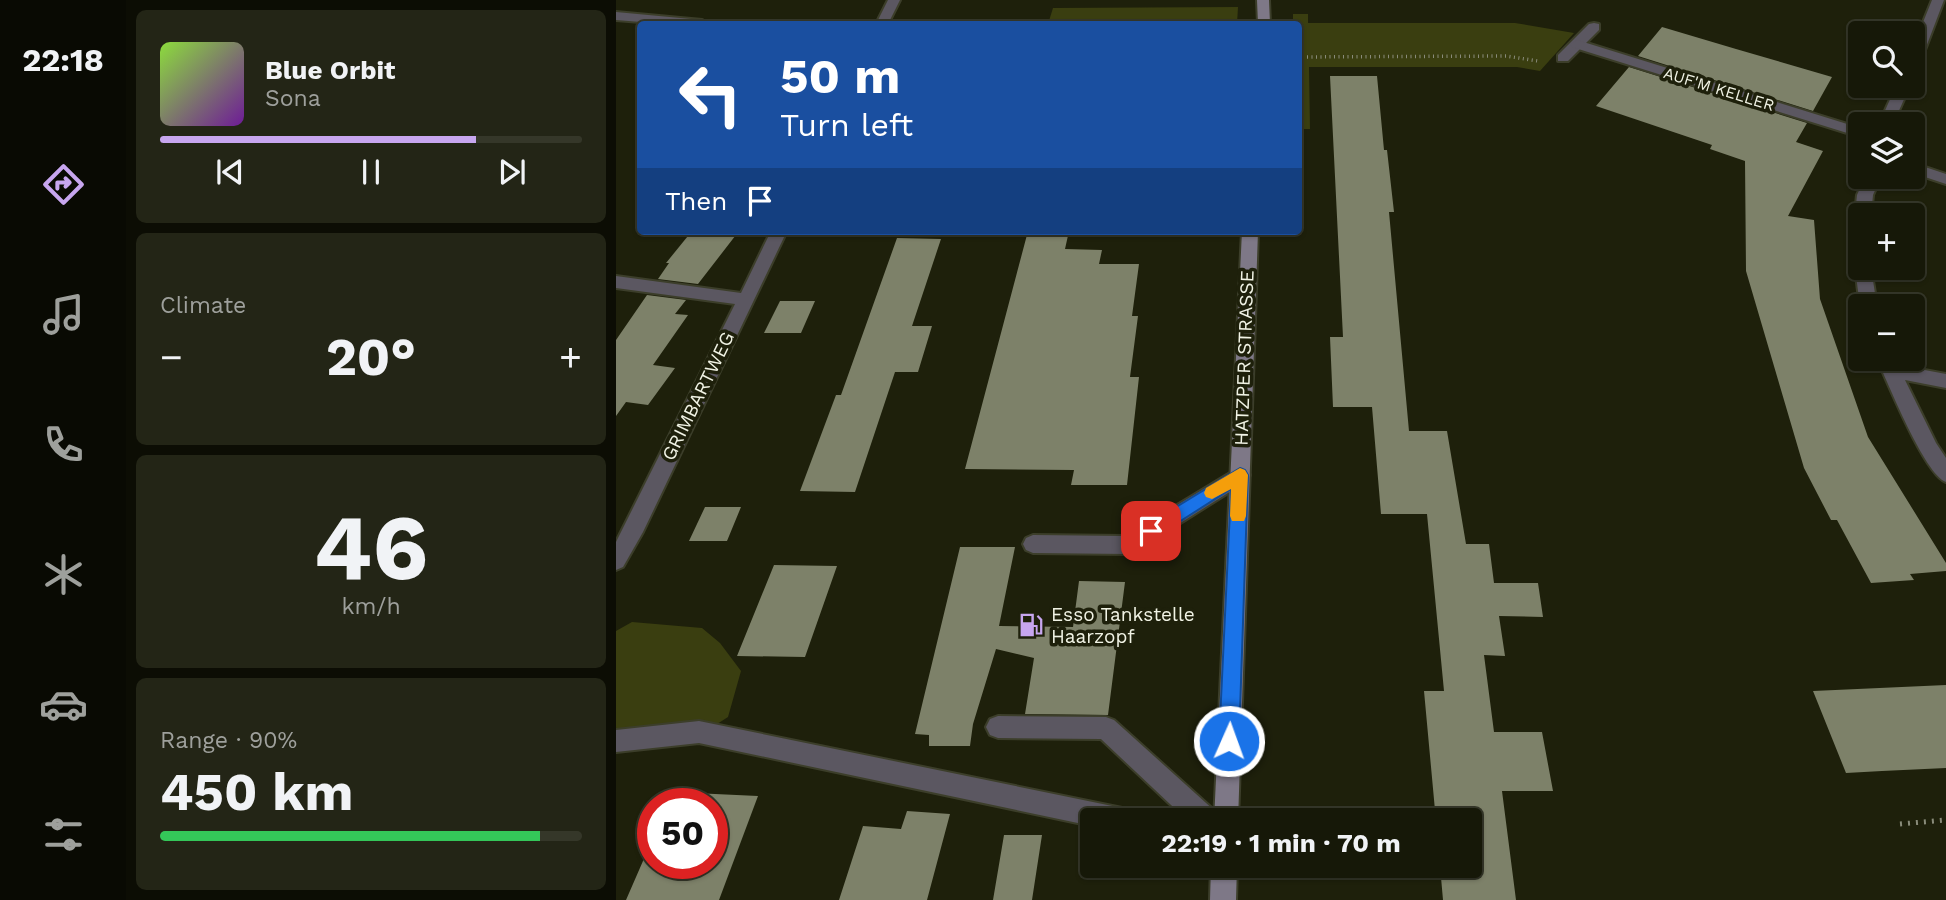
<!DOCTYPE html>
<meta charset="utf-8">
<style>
:root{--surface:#161808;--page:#232516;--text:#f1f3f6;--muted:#9ea09c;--line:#353729;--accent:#c7a6ef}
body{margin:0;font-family:"Work Sans",sans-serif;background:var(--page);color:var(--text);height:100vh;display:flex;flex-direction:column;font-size:26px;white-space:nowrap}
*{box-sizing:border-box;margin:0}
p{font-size:23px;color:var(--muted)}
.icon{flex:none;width:38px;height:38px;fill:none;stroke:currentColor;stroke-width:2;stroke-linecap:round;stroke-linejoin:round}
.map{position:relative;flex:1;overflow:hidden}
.panel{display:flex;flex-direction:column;gap:10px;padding:10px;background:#0c0d04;width:490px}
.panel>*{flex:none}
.banner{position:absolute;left:21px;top:21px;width:665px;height:214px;border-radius:7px;box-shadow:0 2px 5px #0004,0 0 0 2px var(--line);background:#1a4fa0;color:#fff;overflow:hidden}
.fabs{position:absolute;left:1232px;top:21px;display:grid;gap:14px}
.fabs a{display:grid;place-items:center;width:77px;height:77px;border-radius:7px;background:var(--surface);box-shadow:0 2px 5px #0004,0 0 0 2px var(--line);font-size:35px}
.speed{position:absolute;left:21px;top:788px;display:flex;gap:14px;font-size:35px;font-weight:700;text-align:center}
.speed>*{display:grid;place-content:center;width:91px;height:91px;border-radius:50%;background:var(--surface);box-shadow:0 2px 5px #0004,0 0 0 2px var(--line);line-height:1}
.speed .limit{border:10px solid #d22;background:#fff;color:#111}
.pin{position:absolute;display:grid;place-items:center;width:60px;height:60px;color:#fff;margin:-30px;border-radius:14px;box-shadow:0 4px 10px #0006}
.me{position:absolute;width:77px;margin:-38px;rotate:2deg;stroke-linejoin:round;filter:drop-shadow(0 0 5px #0008)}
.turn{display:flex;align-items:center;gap:24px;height:147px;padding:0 28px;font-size:32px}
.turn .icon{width:91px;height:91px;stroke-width:2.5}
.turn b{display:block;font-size:49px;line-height:60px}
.then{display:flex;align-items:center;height:66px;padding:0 28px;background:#0003;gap:14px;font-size:26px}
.big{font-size:52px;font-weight:700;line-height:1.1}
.panel .tile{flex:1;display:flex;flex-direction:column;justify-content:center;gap:10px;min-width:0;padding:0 24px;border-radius:10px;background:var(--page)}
.panel .dial{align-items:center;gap:0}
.dial b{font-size:91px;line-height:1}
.song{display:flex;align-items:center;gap:21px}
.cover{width:84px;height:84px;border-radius:10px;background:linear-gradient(135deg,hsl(90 70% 55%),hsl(280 70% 35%))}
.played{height:7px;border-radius:4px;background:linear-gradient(90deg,var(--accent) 75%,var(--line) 75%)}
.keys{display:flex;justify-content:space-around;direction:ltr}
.heat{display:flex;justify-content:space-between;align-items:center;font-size:38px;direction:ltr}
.charge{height:10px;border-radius:5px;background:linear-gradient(90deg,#34c759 90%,var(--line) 0)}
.trip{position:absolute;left:464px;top:808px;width:402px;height:70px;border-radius:7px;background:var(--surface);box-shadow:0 2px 5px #0004,0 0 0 2px var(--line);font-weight:700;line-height:70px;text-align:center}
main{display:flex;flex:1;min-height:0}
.tab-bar{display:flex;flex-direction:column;width:126px;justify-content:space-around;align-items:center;background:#090a03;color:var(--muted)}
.tab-bar .icon{width:49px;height:49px}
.tab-bar .on{color:var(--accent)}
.tab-bar b{font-size:32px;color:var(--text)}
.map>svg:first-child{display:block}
</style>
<main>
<nav class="tab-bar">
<b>22:18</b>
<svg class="icon on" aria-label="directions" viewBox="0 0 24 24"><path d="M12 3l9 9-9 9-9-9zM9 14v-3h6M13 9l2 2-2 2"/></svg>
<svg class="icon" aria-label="music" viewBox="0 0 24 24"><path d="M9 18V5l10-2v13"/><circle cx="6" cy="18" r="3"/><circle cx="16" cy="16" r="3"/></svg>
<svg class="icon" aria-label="phone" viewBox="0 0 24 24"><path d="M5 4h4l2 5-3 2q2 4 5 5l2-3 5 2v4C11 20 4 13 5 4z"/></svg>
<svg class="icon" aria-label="climate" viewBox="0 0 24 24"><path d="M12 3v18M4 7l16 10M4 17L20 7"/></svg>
<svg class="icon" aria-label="car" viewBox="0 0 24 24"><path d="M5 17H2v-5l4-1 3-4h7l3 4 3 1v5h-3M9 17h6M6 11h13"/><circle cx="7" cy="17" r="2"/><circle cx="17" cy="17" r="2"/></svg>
<svg class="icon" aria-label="filters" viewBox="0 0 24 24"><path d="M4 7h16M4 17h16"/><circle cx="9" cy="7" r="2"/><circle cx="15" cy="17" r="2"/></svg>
</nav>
<section class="panel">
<div class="tile">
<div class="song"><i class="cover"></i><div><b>Blue Orbit</b><p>Sona</p></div></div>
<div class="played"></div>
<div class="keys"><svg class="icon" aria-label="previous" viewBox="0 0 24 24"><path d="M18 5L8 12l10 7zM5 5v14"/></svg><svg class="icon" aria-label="pause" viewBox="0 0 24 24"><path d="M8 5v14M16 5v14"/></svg><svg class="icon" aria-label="next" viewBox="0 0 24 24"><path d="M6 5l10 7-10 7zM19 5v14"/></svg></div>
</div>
<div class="tile"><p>Climate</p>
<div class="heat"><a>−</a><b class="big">20°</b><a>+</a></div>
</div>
<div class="tile dial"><b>46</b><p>km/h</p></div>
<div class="tile"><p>Range · 90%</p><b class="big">450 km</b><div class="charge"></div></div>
</section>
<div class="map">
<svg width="1330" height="900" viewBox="0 0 1330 900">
<rect width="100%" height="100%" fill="#1e200b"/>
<path fill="#3a3e10" d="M622 7 621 24H432L437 8Z
M677 14H692V23H899L958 33 924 71 901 67H693L694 129H683L682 24H677Z
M16 622 86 628 104 643 125 671 112 717 87 733 0 741V631Z"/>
<path fill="#7d8169" d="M1046 27 1120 49 1216 77 1197 111 1022 56Z
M1013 67 1191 123 1180 142 1207 151 1172 216 1198 220 1204 299 1252 437 1330 563V571L1294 574 1298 580 1255 583 1221 520H1215L1188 468 1130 271 1129 161 1094 149 1096 145 980 106Z
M714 76H761L768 150H771L778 212H773L793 431H831L850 544H873L878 583H922L927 617 883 616 889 656 868 655 878 732H926L937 791H886L900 900H827L824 866H854V821H820L808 691H828L811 514H765L756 407H717L714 337H727Z
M76 231H123L82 284 42 279 53 263H50Z
M412 231H453L449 249 486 250 483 264H523L516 316H522L514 377H523L511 485H455L458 470 349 469Z
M281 238 325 239 296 326H316L302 372H279L239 492 184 491 220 395H225Z
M31 295 70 300 59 314 72 315 37 365 59 368 32 405 10 402 0 416V340Z
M164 301H199L185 333H148Z
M89 507H125L111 541H73Z
M344 547H399L383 626 457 627 463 581 509 582 492 715 409 714 418 658 380 649 357 724 354 746H313V735L299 734Z
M158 565 221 566 189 657 121 656Z
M1330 685V768L1266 771 1230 773 1197 691Z
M56 792 142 796 103 900H10L37 838V863H96V803H52Z
M291 811 334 814 311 900H223L247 826 285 829Z
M388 835H426L416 900H377Z"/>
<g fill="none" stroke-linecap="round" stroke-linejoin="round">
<g stroke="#3c3e2a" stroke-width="4">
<path id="service" d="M978 23 983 24V30L952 61H942V55L973 24Z
M624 467 631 469 634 475 631 481 520 551 513 554 417 553 410 550 407 544 410 538 417 535 510 536Z
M382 716 490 717 498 720 600 812 603 821H572L485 739 382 738 374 735 370 727 374 719Z
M83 721 511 809 520 812 523 821H476V826L83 743 0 752V730Z"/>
</g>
<g stroke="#3c3e2a" stroke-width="4">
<path id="minor" d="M272 0H284L272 24H260Z
M1316 0H1328L1304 63 1297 67V47Z
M0 12 86 20 92 24H50L0 20Z
M961 40 1244 128V137L956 47 954 44Z
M1280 86H1294L1277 124H1263Z
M1297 163 1330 174V184L1297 173Z
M1249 177H1265L1257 195 1255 215H1244V219L1239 215 1241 195Z
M155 231H171L27 532 7 567 0 570V542L119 304 0 288V276L125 293Z
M1244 263V268H1255L1261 306H1244L1239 268Z
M1261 359H1279L1282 365 1330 374V388L1289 380 1320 443 1330 458V482C1309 475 1271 381 1261 359Z"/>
</g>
<g stroke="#3c3e2a" stroke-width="4">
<path id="secondary" d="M641 0H653L654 24H642Z
M626 231H642L622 821H598Z
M595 866H621L620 900H594Z"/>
</g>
<path stroke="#898b7a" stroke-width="3.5" stroke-dasharray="1 3.5" stroke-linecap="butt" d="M682 57 890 56 922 61"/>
<path stroke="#898b7a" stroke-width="5" stroke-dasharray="2 6" stroke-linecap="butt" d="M1284 824 1330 820"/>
<use href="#service" fill="#5b5761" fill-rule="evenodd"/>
<use href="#minor" fill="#5b5761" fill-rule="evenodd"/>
<use href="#secondary" fill="#7e7887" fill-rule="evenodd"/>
</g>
<path fill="#1a73e8" stroke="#114b97" stroke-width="2" d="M624 468 629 470 632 475 623 741 620 748 613 750 606 748 603 741 615 489 541 536H529L527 531 529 526Z"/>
<path fill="#f59e0b" d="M624 468 629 470 632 475 630 516 628 521H616L614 516 615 489 596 499 590 497 588 493 590 488Z"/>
<defs>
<g id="fuel-bare" transform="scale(1.89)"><path d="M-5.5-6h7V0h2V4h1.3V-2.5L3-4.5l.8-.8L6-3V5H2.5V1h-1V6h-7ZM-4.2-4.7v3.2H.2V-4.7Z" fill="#c7a6ef" stroke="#1e200b" stroke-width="2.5" paint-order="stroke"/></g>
</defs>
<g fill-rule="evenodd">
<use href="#fuel-bare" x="415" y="625"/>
</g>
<g text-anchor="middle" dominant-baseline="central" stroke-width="7" stroke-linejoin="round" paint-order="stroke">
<g font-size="16" fill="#f1f3e5" stroke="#1e200b">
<text transform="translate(1103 89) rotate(17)">AUF'M KELLER</text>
</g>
<g font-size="19" fill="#f1f3e5" stroke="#1e200b">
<text transform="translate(628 358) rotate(-88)">HATZPER STRASSE</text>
<text transform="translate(82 396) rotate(-64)">GRIMBARTWEG</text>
</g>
<g font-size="19" fill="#f1f3e5" stroke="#1e200b" text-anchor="start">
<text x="435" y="614">Esso Tankstelle<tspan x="435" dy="22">Haarzopf</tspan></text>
</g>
</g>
</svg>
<div class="fabs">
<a><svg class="icon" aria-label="search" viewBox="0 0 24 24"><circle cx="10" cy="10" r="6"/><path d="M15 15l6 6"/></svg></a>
<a><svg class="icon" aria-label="layers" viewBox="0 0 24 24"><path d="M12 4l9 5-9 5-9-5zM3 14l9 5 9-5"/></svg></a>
<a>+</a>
<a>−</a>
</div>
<div class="speed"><div class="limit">50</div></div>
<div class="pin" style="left:535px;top:531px;background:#d93025"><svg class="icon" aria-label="arrive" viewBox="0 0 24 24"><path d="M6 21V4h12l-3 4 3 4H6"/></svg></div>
<svg class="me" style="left:613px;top:741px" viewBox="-20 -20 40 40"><circle r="17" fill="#1a73e8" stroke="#fff" stroke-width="3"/><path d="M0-11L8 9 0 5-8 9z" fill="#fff"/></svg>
<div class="trip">22:19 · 1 min · 70 m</div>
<div class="banner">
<div class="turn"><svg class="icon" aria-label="left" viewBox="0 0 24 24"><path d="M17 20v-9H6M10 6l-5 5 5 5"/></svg><div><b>50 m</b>Turn left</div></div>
<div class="then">Then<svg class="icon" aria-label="arrive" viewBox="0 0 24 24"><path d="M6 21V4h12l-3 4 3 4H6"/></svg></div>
</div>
</div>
</main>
